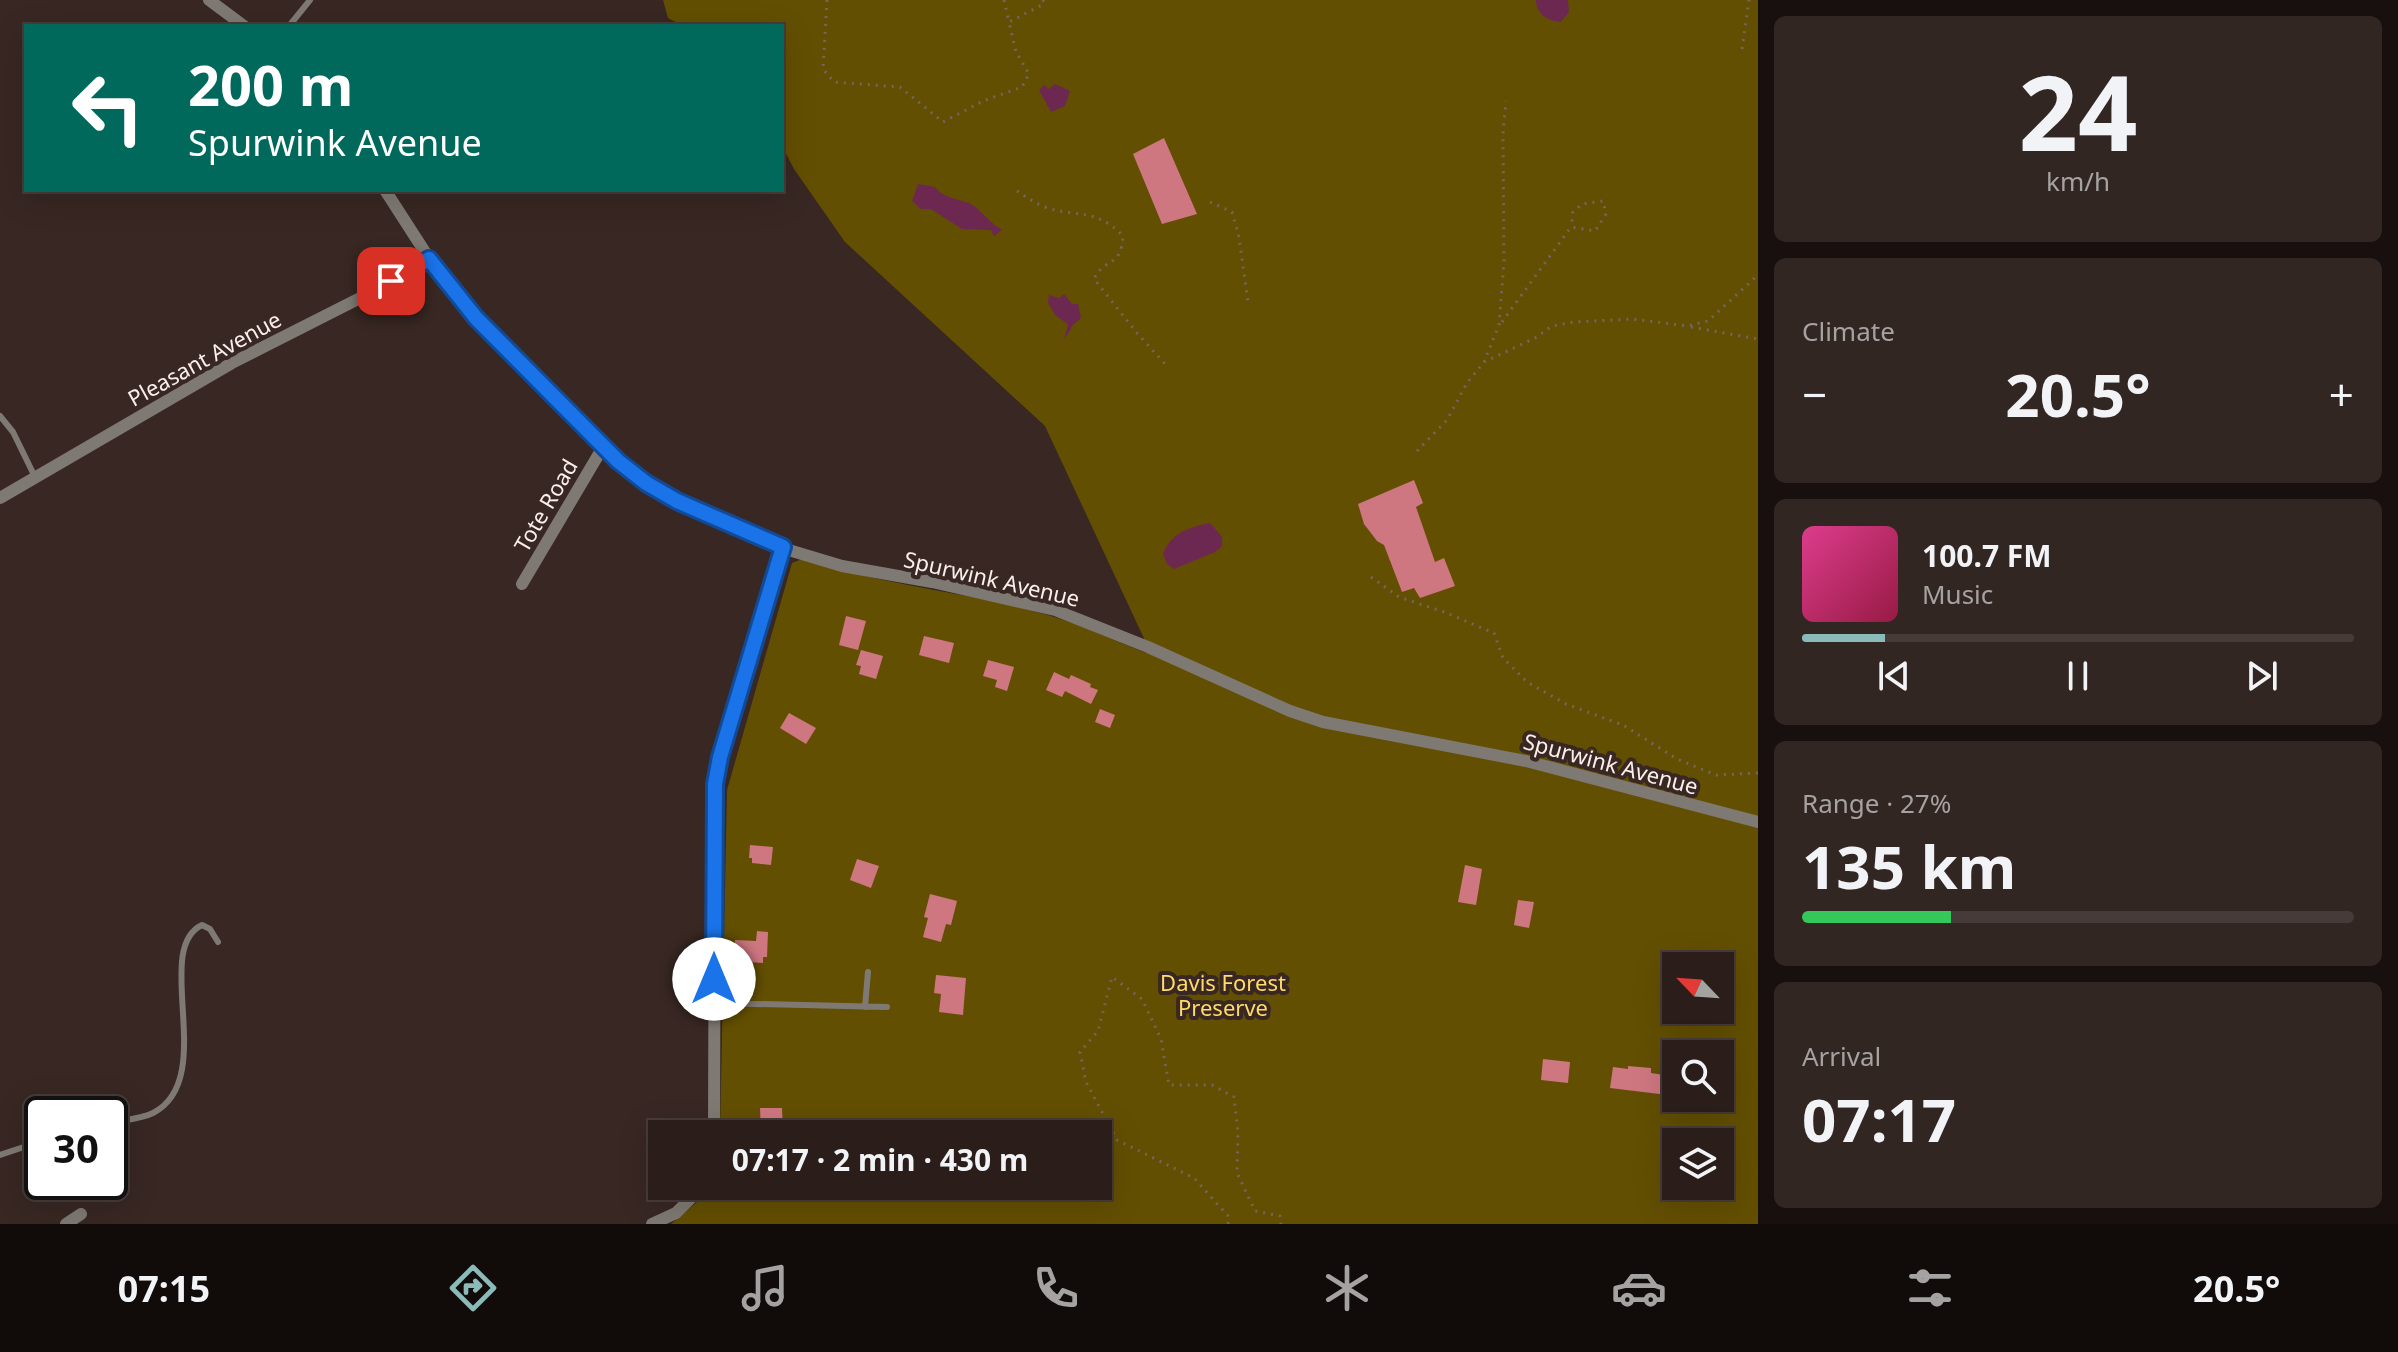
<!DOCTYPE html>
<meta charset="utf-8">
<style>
:root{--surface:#2a1d1a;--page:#322623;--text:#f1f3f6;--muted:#a5a2a2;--line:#463b39;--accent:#8bbbb9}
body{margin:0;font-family:"Noto Sans",sans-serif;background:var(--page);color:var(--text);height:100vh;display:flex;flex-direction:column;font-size:30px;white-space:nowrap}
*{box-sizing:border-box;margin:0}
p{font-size:26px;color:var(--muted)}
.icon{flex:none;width:44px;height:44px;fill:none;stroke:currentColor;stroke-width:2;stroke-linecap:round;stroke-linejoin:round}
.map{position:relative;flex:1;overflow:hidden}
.details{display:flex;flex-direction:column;gap:16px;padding:16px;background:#17100e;width:640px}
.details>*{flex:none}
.banner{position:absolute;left:24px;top:24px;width:760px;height:168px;border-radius:0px;box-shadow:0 8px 32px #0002,0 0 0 2px var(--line);background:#00695c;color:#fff;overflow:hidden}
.needle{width:52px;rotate:295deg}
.controls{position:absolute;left:1662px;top:952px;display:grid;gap:16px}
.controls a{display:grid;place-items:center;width:72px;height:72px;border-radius:0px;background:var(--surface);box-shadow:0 8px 32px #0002,0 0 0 2px var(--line);font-size:40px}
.speed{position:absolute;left:24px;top:1096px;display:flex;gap:16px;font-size:40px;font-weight:700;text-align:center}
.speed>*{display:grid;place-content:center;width:104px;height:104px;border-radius:50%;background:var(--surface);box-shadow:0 8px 32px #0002,0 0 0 2px var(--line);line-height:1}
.speed .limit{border:4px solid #111;border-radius:12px;background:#fff;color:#111}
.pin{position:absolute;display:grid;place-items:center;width:68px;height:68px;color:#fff;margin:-34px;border-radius:16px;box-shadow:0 4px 12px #0006}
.me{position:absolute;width:88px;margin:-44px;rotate:0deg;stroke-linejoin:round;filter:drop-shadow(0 0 6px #0008)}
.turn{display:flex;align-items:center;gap:28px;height:168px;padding:0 32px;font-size:36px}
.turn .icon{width:104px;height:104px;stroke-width:2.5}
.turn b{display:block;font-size:56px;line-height:68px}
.big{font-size:60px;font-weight:700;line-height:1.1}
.details .card{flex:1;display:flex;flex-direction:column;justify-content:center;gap:12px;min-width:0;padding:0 28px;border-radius:12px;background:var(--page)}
.details .dial{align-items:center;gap:0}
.dial b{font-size:104px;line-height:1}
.song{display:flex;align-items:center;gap:24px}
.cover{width:96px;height:96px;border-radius:12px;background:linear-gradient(135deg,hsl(330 70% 55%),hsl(340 70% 35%))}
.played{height:8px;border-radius:4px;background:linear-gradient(90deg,var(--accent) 15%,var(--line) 15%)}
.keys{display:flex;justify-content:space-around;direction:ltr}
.heat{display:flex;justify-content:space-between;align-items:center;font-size:44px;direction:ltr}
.charge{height:12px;border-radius:6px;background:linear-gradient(90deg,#34c759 27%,var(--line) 0)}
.trip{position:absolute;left:648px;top:1120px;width:464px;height:80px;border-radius:0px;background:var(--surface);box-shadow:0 8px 32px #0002,0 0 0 2px var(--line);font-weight:700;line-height:80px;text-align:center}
.dock{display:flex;height:128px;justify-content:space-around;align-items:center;background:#110c0a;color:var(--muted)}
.dock .icon{width:56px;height:56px}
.dock .current{color:var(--accent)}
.dock b{font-size:36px;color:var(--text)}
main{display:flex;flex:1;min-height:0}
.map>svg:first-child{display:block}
</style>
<main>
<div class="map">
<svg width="1758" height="1224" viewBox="0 0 1758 1224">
<rect width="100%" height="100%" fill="#382722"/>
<path fill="#634f02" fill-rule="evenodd" d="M663 0H1758V1224H671L697 1202 708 1186H1098V1134H720L727 790 792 563 802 559C882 585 967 592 1048 615 1082 625 1113 640 1146 653L1148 647 1045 426 845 242 794 169 782 146V26H683L668 18ZM1676 966H1720V1010H1676ZM1676 1054H1720V1098H1676ZM1676 1142H1720V1186H1676Z"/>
<path fill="#6c2850" d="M1536 0H1568L1569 12 1561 22C1548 21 1536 14 1536 0Z
M1055 84 1070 91 1065 106 1051 112 1039 90 1044 85 1049 89Z
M918 184 935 187C944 199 958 198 971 204 982 211 990 223 1002 230L994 236 991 230 962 229 931 209H921L912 201Z
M1064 294 1072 304H1078L1081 318 1073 325 1064 340 1068 324 1056 316 1048 303 1049 295 1059 298Z
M1210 523 1222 537V546L1215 552 1174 569 1167 564 1163 554C1172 532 1188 528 1210 523Z"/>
<path fill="#ce7781" d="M1164 138 1197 214 1162 224 1133 154Z
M1414 480 1423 503 1416 507 1435 562 1444 558 1455 586 1420 598 1414 588 1402 592 1384 545 1377 541 1364 524 1358 504Z
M846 616 866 621 858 650 839 645Z
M924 636 954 643 949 663 919 655Z
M861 650 883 656 876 679 859 674 861 666 856 665Z
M988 660 1014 667 1007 691 995 687 997 680 983 676Z
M1054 672 1069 679 1071 675 1091 684 1090 687 1098 690 1091 704 1065 691 1062 697 1046 690Z
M1100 709 1115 715 1110 728 1095 722Z
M789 713 816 728 806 744 780 728Z
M750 845 773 847 771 865 752 863V858H749Z
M857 859 879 866 871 888 850 880Z
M1465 865 1482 869 1476 905 1458 902Z
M930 894 957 901 951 925 946 924 941 942 923 937 928 918 924 917Z
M1518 900 1534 902 1529 928 1514 925Z
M757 931 768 932 767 957H763V963L734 961 735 940 756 941Z
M936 975 966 978 963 1015 939 1012 941 994 934 993Z
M1543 1059 1570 1062 1568 1083 1541 1080Z
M1628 1066 1651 1068V1073L1664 1075 1663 1082 1676 1084V1096L1610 1088 1613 1067 1628 1069Z
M760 1108H782L783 1133 761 1134Z"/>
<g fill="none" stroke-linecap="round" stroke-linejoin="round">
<path stroke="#746560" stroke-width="3" stroke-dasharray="2 6" stroke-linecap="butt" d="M827 0 823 69 834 82 900 87 943 122 983 101 1022 87 1029 74 1016 52 1009 22
M1004 0 1009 22 1044 4 1043 0
M1742 49 1749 0
M1017 191C1026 197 1035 203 1045 207 1076 218 1095 207 1123 236 1121 269 1104 257 1094 279L1137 333 1166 365
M1210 202 1232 212 1239 237 1248 302
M1502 322 1571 227 1595 231 1606 214 1603 201 1582 204 1573 212 1571 227
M1691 327 1758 339
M1484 362 1535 338 1552 326 1574 322 1633 319 1687 326 1708 321 1758 275
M1417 451 1447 420 1467 383 1484 362 1499 325 1504 261 1503 134 1506 101
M1371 577 1399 597 1444 612 1494 633 1503 658 1527 682 1566 704 1623 725 1677 759 1716 775 1758 773
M1228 1224 1229 1217 1194 1178 1117 1140 1086 1082 1080 1052 1098 1031 1112 977 1142 999 1161 1039 1169 1085H1212L1234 1097 1238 1132 1237 1173 1255 1211 1280 1216 1281 1224"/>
<path stroke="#7f7973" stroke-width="6" d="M289 26 310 0
M0 416 13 432 35 477
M714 1003 887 1007
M865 1007 868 972
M110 1123C123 1120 141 1119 153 1113 219 1079 151 949 202 925L210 929 218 942
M0 1155 42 1141"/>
<path stroke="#7f7973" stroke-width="12" d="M209 0 244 26
M385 190 443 280 476 318 581 426 618 461 646 483 709 516 792 551 842 566 932 582 1055 610 1148 647 1290 711 1323 722 1526 761 1758 822
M0 498 232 363 372 292 429 259
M522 584 603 447
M714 1134 715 784 720 757 783 547
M66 1224 81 1214
M652 1224 676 1213 703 1186"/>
</g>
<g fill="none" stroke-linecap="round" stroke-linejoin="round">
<g stroke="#114b97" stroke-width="20">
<path id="route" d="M391 281 429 259 476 318 618 461 646 483 677 501 783 547 720 757 715 784 714 979"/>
</g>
<use href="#route" stroke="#1a73e8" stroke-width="14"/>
</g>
<g text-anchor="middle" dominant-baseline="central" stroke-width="8" stroke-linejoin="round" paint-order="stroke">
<g font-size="22" fill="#faefeb" stroke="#382722">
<text transform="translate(204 358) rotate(-29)">Pleasant Avenue</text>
<text transform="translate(545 505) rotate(-60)">Tote Road</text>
<text transform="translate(992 578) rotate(13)">Spurwink Avenue</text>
<text transform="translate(1611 763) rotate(15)">Spurwink Avenue</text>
</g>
<g font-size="22" fill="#ffdb68" stroke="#382722">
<text x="1223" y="982">Davis Forest<tspan x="1223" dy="25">Preserve</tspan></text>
</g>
</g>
</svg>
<div class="controls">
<a><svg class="needle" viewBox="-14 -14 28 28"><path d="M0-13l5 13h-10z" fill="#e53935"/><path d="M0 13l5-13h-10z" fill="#a5a2a2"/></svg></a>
<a><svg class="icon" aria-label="search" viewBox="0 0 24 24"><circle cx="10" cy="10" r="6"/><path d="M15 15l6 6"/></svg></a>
<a><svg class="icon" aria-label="layers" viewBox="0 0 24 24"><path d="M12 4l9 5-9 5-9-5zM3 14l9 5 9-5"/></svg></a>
</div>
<div class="speed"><div class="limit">30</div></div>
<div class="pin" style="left:391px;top:281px;background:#d93025"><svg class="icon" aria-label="arrive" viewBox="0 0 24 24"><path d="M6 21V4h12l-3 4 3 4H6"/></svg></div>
<svg class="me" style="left:714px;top:979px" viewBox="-20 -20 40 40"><circle r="19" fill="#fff"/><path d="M0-13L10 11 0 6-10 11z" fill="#1a73e8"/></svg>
<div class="trip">07:17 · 2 min · 430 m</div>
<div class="banner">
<div class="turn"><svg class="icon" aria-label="left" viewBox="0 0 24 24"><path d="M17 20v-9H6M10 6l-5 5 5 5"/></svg><div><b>200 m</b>Spurwink Avenue</div></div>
</div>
</div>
<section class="details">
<div class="card dial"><b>24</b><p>km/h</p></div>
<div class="card"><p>Climate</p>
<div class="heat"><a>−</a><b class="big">20.5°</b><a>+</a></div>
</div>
<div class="card">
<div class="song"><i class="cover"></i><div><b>100.7 FM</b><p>Music</p></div></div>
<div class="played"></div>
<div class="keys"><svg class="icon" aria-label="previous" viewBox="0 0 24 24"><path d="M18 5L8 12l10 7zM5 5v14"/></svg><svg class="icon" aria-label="pause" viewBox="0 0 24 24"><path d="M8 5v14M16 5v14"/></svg><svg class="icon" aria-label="next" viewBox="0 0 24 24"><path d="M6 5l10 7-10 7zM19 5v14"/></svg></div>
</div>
<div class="card"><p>Range · 27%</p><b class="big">135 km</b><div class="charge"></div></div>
<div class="card"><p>Arrival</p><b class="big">07:17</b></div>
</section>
</main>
<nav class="dock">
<b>07:15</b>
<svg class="icon current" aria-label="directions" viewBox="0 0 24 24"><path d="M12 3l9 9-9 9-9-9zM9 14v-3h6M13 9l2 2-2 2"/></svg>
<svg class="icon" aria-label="music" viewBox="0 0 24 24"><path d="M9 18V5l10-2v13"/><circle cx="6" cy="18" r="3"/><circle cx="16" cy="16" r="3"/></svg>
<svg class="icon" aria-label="phone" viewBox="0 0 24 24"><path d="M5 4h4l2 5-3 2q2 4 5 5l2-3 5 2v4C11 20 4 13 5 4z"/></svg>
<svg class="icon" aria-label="climate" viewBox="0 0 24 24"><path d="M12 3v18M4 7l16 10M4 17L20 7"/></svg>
<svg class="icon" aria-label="car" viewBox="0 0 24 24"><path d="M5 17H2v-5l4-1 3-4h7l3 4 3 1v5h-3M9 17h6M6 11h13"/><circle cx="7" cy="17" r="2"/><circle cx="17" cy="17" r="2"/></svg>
<svg class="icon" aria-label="filters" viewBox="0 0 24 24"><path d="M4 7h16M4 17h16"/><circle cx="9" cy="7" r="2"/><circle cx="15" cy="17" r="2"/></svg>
<b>20.5°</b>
</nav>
